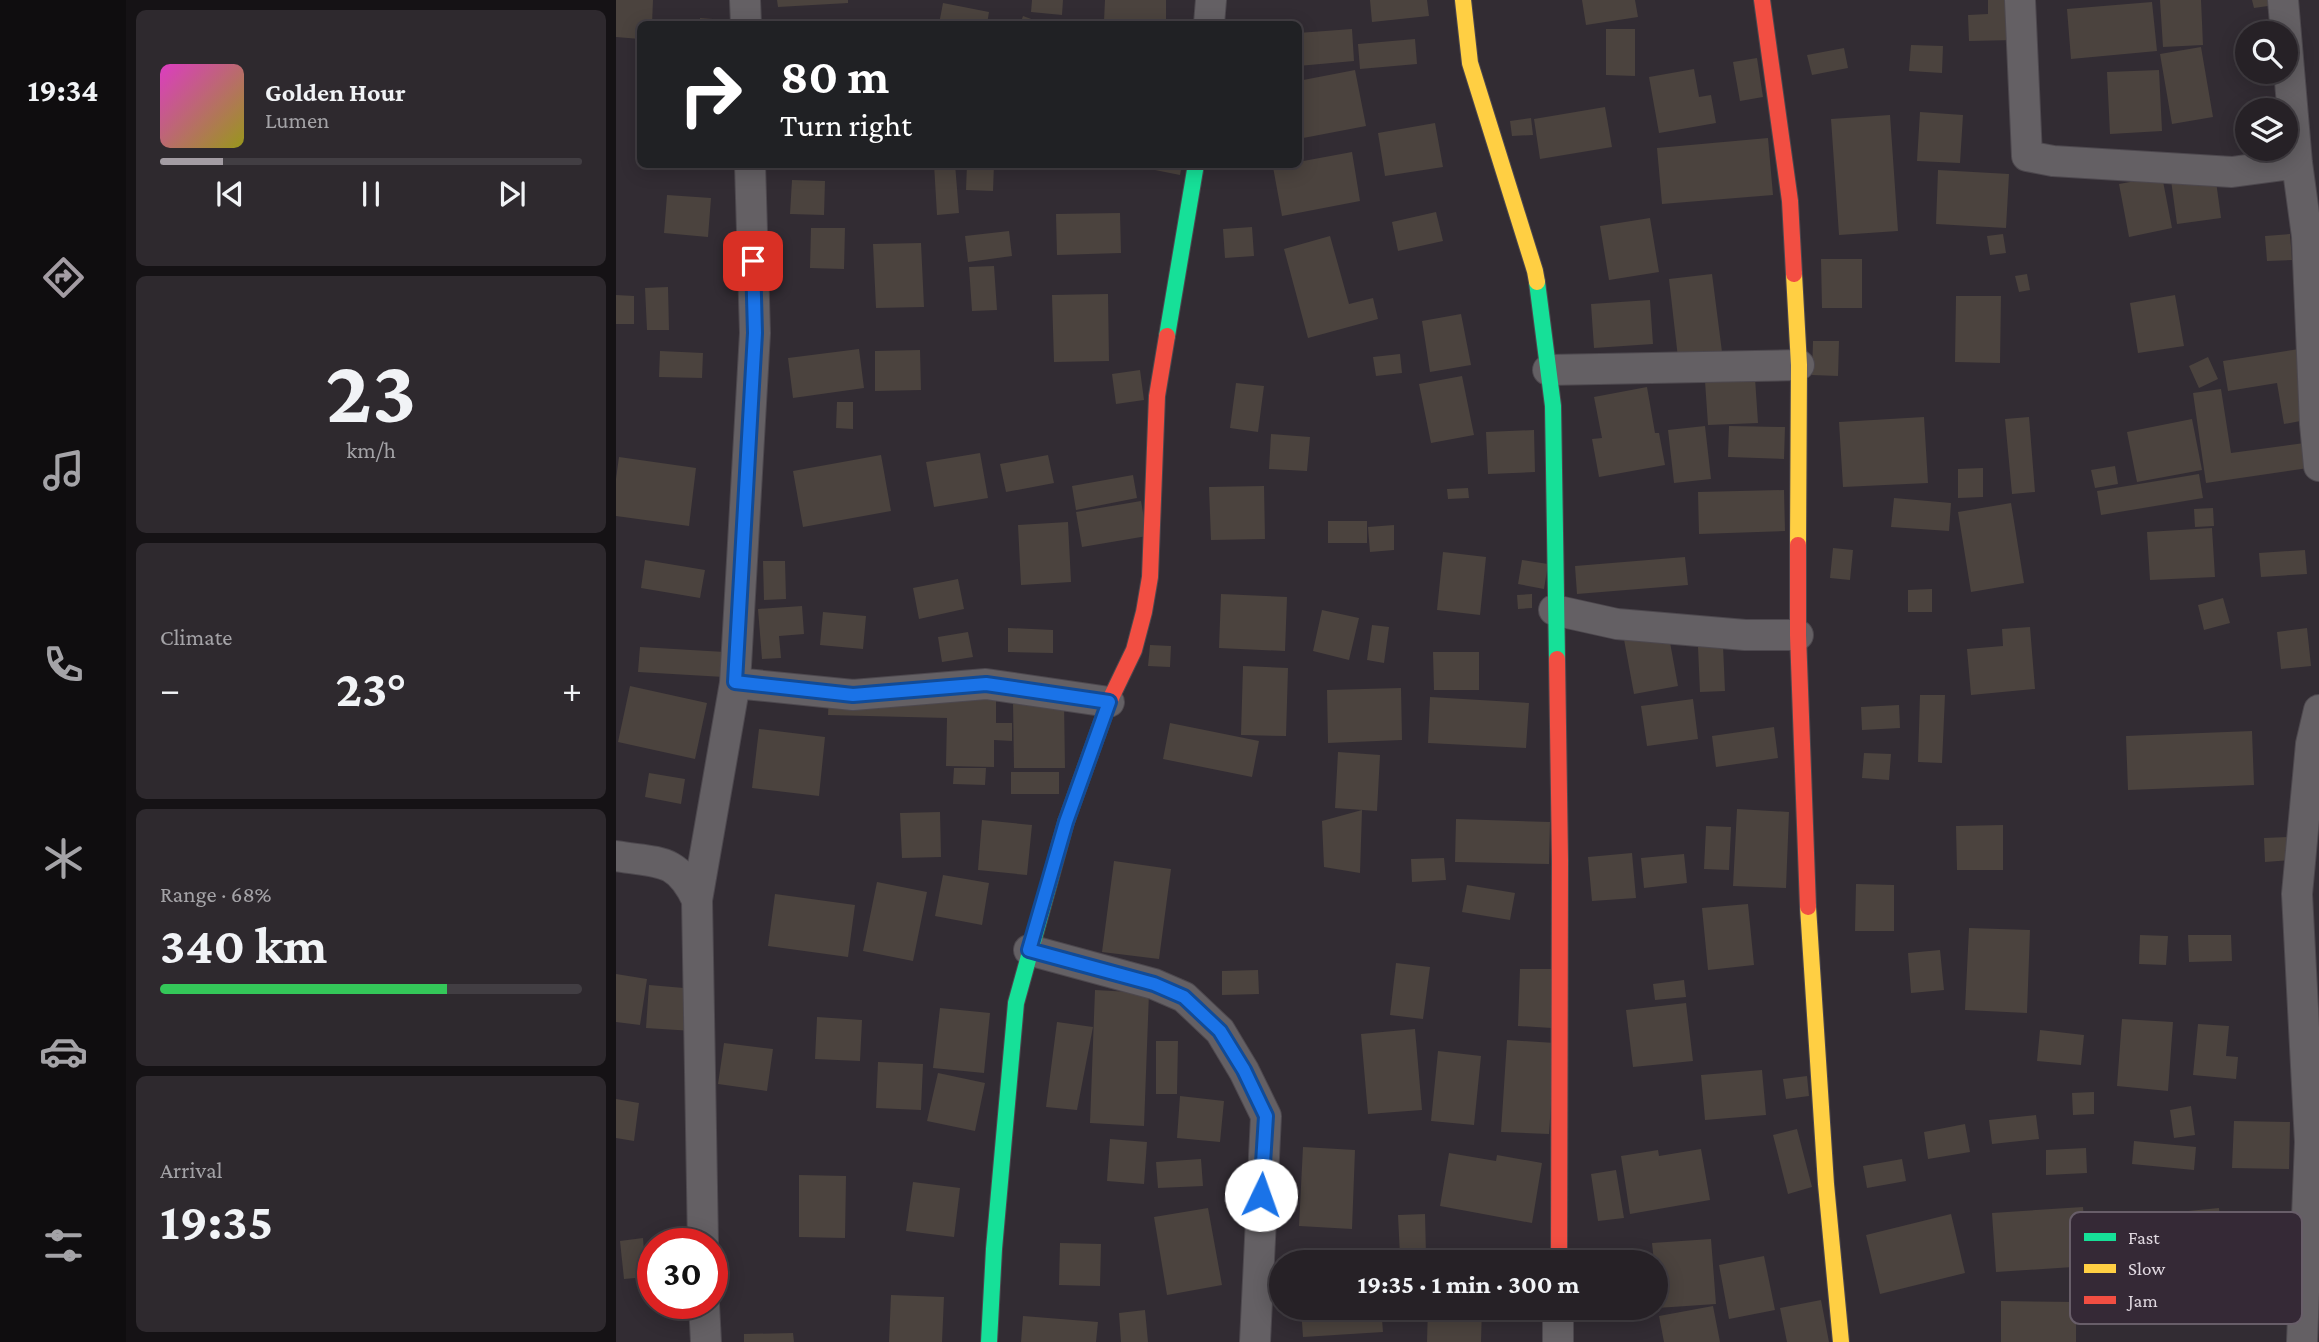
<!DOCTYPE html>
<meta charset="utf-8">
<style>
:root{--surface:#262126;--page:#2e292e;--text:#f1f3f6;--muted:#a4a3a7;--line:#423e43;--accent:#a39ca3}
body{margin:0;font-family:"Crimson Pro",serif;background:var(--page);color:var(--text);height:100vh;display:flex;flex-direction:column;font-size:26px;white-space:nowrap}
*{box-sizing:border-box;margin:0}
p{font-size:23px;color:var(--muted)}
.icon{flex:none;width:38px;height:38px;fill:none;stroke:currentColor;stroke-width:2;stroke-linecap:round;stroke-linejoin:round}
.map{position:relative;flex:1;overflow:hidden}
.panel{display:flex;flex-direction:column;gap:10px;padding:10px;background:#151215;width:490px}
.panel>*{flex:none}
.top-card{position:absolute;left:21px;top:21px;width:665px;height:147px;border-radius:10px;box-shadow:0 4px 18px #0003,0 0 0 2px var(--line);background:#202124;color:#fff;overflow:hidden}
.buttons{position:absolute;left:1619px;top:21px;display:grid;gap:14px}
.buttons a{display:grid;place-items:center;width:63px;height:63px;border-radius:50%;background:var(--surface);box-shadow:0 4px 18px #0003,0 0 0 2px var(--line);font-size:35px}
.speed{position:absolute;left:21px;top:1228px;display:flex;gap:14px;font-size:35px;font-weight:700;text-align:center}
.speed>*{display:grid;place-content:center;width:91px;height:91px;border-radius:50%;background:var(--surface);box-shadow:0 4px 18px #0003,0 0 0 2px var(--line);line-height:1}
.speed .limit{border:10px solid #d22;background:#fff;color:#111}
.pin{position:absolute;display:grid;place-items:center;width:60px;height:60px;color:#fff;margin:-30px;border-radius:14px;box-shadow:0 4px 10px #0006}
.me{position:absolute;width:77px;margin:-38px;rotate:3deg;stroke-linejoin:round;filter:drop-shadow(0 0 5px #0008)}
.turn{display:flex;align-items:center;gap:24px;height:147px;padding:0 28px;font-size:32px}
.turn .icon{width:91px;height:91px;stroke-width:2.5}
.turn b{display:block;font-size:49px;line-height:60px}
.big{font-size:52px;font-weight:700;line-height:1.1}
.panel .tile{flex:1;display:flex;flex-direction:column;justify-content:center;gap:10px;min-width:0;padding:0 24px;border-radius:10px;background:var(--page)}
.panel .dial{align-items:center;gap:0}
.dial b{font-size:91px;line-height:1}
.song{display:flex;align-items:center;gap:21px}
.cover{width:84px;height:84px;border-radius:10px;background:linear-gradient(135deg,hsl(310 70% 55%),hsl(60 70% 35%))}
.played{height:7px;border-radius:4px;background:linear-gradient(90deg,var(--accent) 15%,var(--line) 15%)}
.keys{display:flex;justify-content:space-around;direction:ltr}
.heat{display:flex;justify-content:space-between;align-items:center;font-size:38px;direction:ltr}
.charge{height:10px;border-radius:5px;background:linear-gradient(90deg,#34c759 68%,var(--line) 0)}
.trip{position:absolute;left:653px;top:1250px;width:399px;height:70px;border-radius:35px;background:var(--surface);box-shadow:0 4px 18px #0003,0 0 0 2px var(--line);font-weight:700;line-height:70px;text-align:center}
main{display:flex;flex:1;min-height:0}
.tabs{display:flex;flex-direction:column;width:126px;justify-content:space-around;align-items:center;background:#0f0d0f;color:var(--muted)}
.tabs .icon{width:49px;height:49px}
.tabs .selected{color:var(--accent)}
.tabs b{font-size:32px;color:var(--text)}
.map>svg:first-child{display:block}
</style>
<main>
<nav class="tabs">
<b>19:34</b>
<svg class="icon selected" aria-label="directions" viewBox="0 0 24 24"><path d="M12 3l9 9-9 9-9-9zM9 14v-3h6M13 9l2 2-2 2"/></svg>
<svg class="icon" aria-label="music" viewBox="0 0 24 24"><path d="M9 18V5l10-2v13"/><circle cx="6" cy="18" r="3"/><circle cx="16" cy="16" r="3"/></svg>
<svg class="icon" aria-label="phone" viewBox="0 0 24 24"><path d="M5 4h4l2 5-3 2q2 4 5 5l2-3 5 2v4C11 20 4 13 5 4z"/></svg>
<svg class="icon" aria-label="climate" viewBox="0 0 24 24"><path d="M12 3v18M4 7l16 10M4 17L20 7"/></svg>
<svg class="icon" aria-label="car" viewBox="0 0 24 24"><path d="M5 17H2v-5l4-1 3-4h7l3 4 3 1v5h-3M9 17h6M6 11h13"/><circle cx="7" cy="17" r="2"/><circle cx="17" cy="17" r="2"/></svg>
<svg class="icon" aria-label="filters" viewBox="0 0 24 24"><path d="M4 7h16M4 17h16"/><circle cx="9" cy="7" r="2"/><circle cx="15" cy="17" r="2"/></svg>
</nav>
<section class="panel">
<div class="tile">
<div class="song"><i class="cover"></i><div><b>Golden Hour</b><p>Lumen</p></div></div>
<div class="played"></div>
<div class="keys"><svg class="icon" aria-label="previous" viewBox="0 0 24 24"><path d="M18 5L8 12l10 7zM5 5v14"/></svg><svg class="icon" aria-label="pause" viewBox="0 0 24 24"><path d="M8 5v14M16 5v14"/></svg><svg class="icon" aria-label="next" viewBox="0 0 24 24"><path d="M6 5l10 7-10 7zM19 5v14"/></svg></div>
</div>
<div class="tile dial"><b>23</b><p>km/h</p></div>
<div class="tile"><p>Climate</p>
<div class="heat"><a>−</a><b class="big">23°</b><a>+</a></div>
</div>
<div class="tile"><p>Range · 68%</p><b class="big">340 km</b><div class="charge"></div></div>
<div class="tile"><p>Arrival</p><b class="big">19:35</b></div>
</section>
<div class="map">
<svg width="1703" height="1342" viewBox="0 0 1703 1342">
<rect width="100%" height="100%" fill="#322c33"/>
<path fill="#4b433e" d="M0 0H37L36 24H24V39L0 37Z
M161 0H232V3L162 7Z
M416 0H447L446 15 415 12Z
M489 0H550V22L488 21Z
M754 0H811L813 16 756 22Z
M966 0H1019L1022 17 970 25Z
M1372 0H1398L1399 40 1353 41 1352 15 1372 14Z
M1544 0H1585L1587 45 1547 47Z
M1636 0H1658L1659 5 1638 8Z
M1536 2 1541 51 1455 59 1451 9Z
M327 3 373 12 371 24H323Z
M407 16 429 24H404Z
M84 18 109 20V24H84Z
M736 29 738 61 682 66V33Z
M990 29H1019V76L990 75Z
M799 39 801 64 744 69 742 44Z
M1295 45 1327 46 1326 73 1293 71Z
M1585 47 1597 117 1556 124 1544 54Z
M1228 48 1232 68 1196 75 1191 55Z
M1141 58 1147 97 1124 101 1117 62Z
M1078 69 1083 97 1095 95 1100 123 1043 133 1033 77Z
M739 70 750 126 682 139V81Z
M1543 70 1546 131 1494 134 1491 72Z
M989 107 996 147 924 159 918 119Z
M1304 112 1347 115 1344 163 1301 161Z
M1274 115 1282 231 1223 235 1215 119Z
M915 118 917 135 896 136 894 121Z
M819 123 827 167 769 176 762 133Z
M1152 138 1157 195 1046 204 1041 148Z
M736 152 744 201 666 216 657 167 682 164V162Z
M318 164H339L343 213 321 215Z
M351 164H378L377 191 350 190Z
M530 164H566L564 175 529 168Z
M1322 170 1393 174 1390 228 1320 224Z
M1599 174 1605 218 1561 224 1555 180Z
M1546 176 1556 228 1513 237 1503 184Z
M176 180 209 181 208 215 174 214Z
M51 195 95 198 92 237 48 233Z
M820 212 827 241 782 251 776 222Z
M504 213 505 253 441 255 440 214Z
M1034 218 1043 272 993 280 984 226Z
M636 227 638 256 609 258 607 229Z
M195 228H229L228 269 194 268Z
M393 231 396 256 352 262 349 236Z
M1387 234 1390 253 1374 255 1371 236Z
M1674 234 1676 260 1651 261 1649 236Z
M714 236 733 304 757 298 762 319 692 338 668 249Z
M305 243 308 307 260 308 257 244Z
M1205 259H1246V308H1206Z
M378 266 381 310 356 311 353 267Z
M1096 274 1106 352 1062 358 1053 279Z
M1411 274 1414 290 1403 292 1399 276Z
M52 287 53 330H31L29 288Z
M492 294 493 361 438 362 436 295Z
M0 295 18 296V324H0Z
M1559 295 1568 346 1522 353 1514 303Z
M1340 296H1385L1384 363 1339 362Z
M1034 300 1037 344 978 348 975 304Z
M845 314 855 365 814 372 806 321Z
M1197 341H1223L1222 376 1196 375Z
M243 349 248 388 177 398 172 358Z
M1683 349 1695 419 1668 424 1661 383 1612 391 1607 361Z
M304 350 305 390 259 391V351Z
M44 351 87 353 86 378 43 377Z
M784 354 786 373 760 376 757 357Z
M1592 357 1602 379 1583 388 1573 366Z
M524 370 528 400 500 404 496 374Z
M846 376 858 435 815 443 803 384Z
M1139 378 1142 423 1092 425 1089 381Z
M620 383 648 386 642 432 614 428Z
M1031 387 1039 433H1043L1049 465 983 477 976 439 986 438 978 397Z
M1605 389 1615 453 1696 442 1699 467 1590 483 1577 393Z
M221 402H237V429L220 428Z
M1308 417 1312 483 1227 487 1223 422Z
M1413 417 1419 492 1396 494 1389 419Z
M1576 419 1586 470 1521 482 1511 432Z
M1089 426 1095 479 1058 483 1052 430Z
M1113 426 1169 427 1168 459 1112 457Z
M918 430 919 472 872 474 870 432Z
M655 434 694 437 691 471 653 469Z
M364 453 372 498 318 507 310 462Z
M265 455 275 511 187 527 177 471Z
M432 455 438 483 390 492 384 464Z
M3 457 80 468 73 526 0 516V479Z
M1499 466 1502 484 1479 488 1475 470Z
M1367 468V497L1342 498V469Z
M1583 474 1587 498 1485 515 1481 491Z
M517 475 521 498 460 510 456 486Z
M648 486 649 539 595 540 593 487Z
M852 488 853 498 832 499 831 489Z
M1168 490 1169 531 1083 534 1082 492Z
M1278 498 1335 503 1333 531 1275 527Z
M525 501 531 536 466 547 460 512Z
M1395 503 1408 583 1355 592 1342 512Z
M1597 508 1598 526 1579 527 1578 509Z
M712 521H751V543H712Z
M452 522 455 582 405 585 402 525Z
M778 525V550L754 552 752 527Z
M1596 528 1599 577 1534 580 1531 532Z
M1217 548 1237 550 1234 580 1214 578Z
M1689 550 1691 574 1645 577 1643 553Z
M827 552 870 557 864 615 821 610Z
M1069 557 1072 585 961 594 959 566Z
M29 560 89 570 84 598 25 588Z
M906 560 932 564 928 589 902 584Z
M147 561H169L170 599 148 600Z
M342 579 348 609 303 619 297 588Z
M1316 589V612H1292V590Z
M605 594 671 597 669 651 603 648Z
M916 594V608L902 609 901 595Z
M1607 598 1614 623 1588 630 1582 605Z
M186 606 188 634 163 636 165 658 146 659 142 609Z
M706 610 743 618 733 660 697 651Z
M207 612 250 616 247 649 204 645Z
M756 625 773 627 768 663 751 660Z
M1051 626 1062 686 1018 694 1007 634Z
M1414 627 1419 689 1355 695 1351 649 1387 646 1386 629Z
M392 628 437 630V653L392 652Z
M1691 628 1695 666 1665 669 1661 632Z
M352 632 357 657 326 662 322 637Z
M534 645 555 646 554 667 532 666Z
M1107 646 1109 691 1084 692 1082 647Z
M24 647 109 652 108 677 22 672Z
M817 652H863V690H818Z
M627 666 672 668 670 736 625 735Z
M14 686 91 703 79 759 2 742Z
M785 688 786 740 712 743 711 690Z
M1304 695H1329L1326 763 1302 762Z
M213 696 380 699V723H396V741L378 740V767L330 766 331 718 212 715Z
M814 697 913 703 910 748 812 743Z
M1077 699 1082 739 1031 746 1025 706Z
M397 702H448L449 768H398Z
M1283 705 1284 728 1246 730 1245 707Z
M554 723 643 741 636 777 547 759Z
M1158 727 1162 758 1100 767 1096 736Z
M143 729 209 737 203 796 136 788Z
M1636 731 1638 785 1512 790 1510 736Z
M722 752 764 755 761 811 719 808Z
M1248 753 1275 754 1273 780 1246 778Z
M338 768H370L369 785 337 784Z
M395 772H443V794H395Z
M33 773 69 779 65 804 29 797Z
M1121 809 1173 812 1170 888 1117 886Z
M746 810 744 873 708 867 706 821Z
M324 812 325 857 286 858 284 813Z
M840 819 934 822 933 864 839 862Z
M366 820 416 825 411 875 362 870Z
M1387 825V870H1341L1340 826Z
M1090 826 1115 827 1113 870 1088 869Z
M1675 837 1676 860 1649 862 1648 838Z
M1016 853 1020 898 976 901 972 857Z
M1068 854 1071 883 1028 888 1025 858Z
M828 858 830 880 796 882 795 859Z
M498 861 555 869 543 959 486 952Z
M327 875 373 883 366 925 319 916Z
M261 882 311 892 297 961 247 951Z
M1240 884 1278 885V931H1239Z
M851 885 899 893 894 920 846 912Z
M159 894 239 905 232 957 152 946Z
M1132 904 1138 965 1092 970 1086 908Z
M1353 928 1414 930 1411 1013 1349 1010Z
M1524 935 1552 936 1550 965 1523 964Z
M1572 935H1615L1616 961 1573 962Z
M1324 950 1328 990 1295 993 1292 953Z
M780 963 814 967 807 1019 774 1015Z
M904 969H938L936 1028 902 1026Z
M642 970 643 994 606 995V971Z
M0 974 31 979 24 1025 0 1022Z
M1068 980 1070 997 1039 1000 1037 984Z
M33 985 80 989 77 1031 30 1028Z
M479 990 533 993 528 1126 474 1123Z
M1070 1003 1077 1061 1017 1067 1010 1010Z
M324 1008 374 1013 368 1073 317 1068Z
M201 1017 246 1020 244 1061 199 1059Z
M1506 1019 1557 1022 1552 1091 1501 1086Z
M441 1022 477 1027 461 1110 430 1107Z
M1582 1024 1613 1026 1610 1056 1622 1057 1620 1079 1577 1075Z
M799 1029 806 1110 752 1114 745 1034Z
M1424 1030 1468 1035 1465 1065 1421 1061Z
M891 1040 939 1043 933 1134 885 1132Z
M540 1041H562L561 1094H540Z
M108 1043 157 1049 151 1091 102 1084Z
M822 1051 865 1056 858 1125 815 1121Z
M262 1062 307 1064 305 1110 260 1108Z
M1146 1070 1150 1115 1089 1120 1085 1075Z
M322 1073 369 1083 359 1131 311 1121Z
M1191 1076 1193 1096 1170 1099 1167 1079Z
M1478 1092V1114L1457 1115 1456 1093Z
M564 1096 608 1101 604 1142 561 1138Z
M0 1099 23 1103 18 1141 0 1138Z
M1575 1106 1579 1135 1558 1138 1554 1110Z
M1420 1115 1423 1139 1376 1144 1373 1120Z
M1618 1121 1674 1122 1673 1169 1616 1168Z
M1349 1124 1354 1152 1312 1159 1308 1132Z
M1181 1129 1196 1187 1172 1194 1157 1135Z
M494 1139 531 1142 528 1184 491 1181Z
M1518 1141 1580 1147 1578 1170 1516 1164Z
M687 1147 739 1150 736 1229 683 1226Z
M1470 1148 1471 1173 1430 1175V1150Z
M1085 1149 1094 1200 1014 1214 1005 1156 1042 1150 1043 1156Z
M833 1153 880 1161 881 1155 926 1163 916 1223 824 1206Z
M585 1159 587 1186 542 1188 540 1162Z
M1286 1159 1290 1181 1251 1188 1247 1166Z
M1000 1170 1008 1218 982 1221 975 1174Z
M183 1175 230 1176 229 1238 183 1237Z
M297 1182 344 1188 338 1237 290 1231Z
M1467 1207 1472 1266 1380 1272 1376 1213Z
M592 1208 606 1285 551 1295 538 1217Z
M1603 1208 1609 1273 1558 1278 1552 1213Z
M809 1214 810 1255 784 1256 782 1215Z
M1335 1214 1349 1273 1264 1294 1250 1235Z
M27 1238 30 1277 8 1279 4 1241Z
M1095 1239 1100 1304 1041 1308 1040 1262H1038L1036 1243Z
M444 1243 485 1244 484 1286 443 1285Z
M1148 1256 1159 1310 1113 1319 1103 1265Z
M275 1295 328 1297 326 1342H273Z
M1205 1300 1213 1342H1171L1164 1308Z
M1385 1301 1460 1302V1342H1385Z
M1097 1306 1104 1342H1048L1043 1316Z
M685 1307H765L767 1332 687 1337Z
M812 1307H866L865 1342H811Z
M529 1310 532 1342H505L503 1313Z
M407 1316 482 1322 480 1342H405Z
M177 1333 178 1342H128V1334Z"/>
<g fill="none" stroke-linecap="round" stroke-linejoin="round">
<g stroke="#4d484e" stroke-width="32">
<path id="street" d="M129 0 130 24
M1404 0 1411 156 1437 161 1616 172 1681 163
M1667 0 1681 163 1691 236 1699 424 1703 466
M593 24 595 0
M932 370 1183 365
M938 610 1001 624 1129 635H1182
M119 683 237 695 370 684 493 702
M0 856C42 863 61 857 81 900L87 1244
M81 900 119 683 139 333 134 164
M413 950 538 984 568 997 604 1031 628 1071 650 1116 639 1342
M88 1304 90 1342
M942 1342V1307
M1686 1342 1694 1142 1681 894 1695 744 1703 710"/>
</g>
<g stroke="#4d484e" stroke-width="18">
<path id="fast" d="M921 282 937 406 941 659
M551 336 580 164
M373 1342 378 1249 400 1003 450 822"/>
</g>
<g stroke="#4d484e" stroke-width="18">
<path id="slow" d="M847 0 854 63 919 271 921 282
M1178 274 1183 365 1182 545
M1192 907 1210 1184 1225 1342"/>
</g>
<g stroke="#4d484e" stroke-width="18">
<path id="jam" d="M1146 0 1174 201 1178 274
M1182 545V635L1192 907
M941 659 944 861 943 1262
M450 822 493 702 518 650 528 612 534 577 541 396 551 336"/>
</g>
<use href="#street" stroke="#646064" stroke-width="30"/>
<use href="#fast" stroke="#16e098" stroke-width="16"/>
<use href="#slow" stroke="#ffcf43" stroke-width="16"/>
<use href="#jam" stroke="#f24e42" stroke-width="16"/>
</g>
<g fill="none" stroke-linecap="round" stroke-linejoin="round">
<g stroke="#114b97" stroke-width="18">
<path id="route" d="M137 261 139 333 119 682 237 695 370 684 493 702 450 822 413 950 538 984 568 997 604 1031 628 1070 650 1116 645 1195"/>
</g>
<use href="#route" stroke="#1a73e8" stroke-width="12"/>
</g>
<rect x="1454" y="1212" width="232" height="112" rx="10" fill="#352936" stroke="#685e69" stroke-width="2"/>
<rect x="1468" y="1233" width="32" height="8" fill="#16e098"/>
<rect x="1468" y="1264" width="32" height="9" fill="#ffcf43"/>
<rect x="1468" y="1296" width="32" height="8" fill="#f24e42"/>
<g font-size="19" fill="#e0d8e0">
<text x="1512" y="1244">Fast</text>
<text x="1512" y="1275">Slow</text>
<text x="1512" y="1307">Jam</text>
</g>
</svg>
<div class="buttons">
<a><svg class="icon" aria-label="search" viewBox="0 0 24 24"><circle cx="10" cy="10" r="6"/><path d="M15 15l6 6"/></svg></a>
<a><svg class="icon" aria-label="layers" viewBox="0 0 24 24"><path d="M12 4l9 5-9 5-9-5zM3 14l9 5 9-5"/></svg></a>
</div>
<div class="speed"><div class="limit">30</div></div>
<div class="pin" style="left:137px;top:261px;background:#d93025"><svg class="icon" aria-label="arrive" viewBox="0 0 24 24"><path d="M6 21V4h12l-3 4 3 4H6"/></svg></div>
<svg class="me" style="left:645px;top:1195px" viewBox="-20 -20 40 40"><circle r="19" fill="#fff"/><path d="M0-13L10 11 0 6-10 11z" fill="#1a73e8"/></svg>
<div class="trip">19:35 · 1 min · 300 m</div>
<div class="top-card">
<div class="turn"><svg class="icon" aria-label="right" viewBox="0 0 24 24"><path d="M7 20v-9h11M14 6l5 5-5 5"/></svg><div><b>80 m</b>Turn right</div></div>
</div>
</div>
</main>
